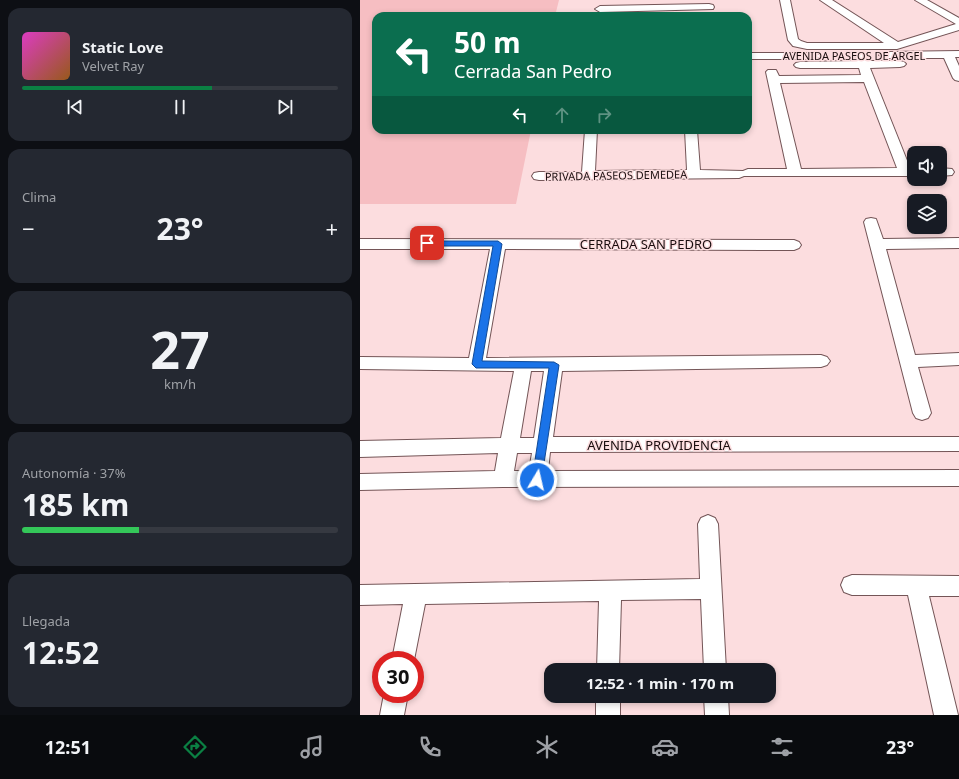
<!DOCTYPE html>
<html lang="es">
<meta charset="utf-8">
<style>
:root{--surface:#171b24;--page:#242831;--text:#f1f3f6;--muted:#9ea1a6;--line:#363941;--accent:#0b8043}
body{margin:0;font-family:"Noto Sans",sans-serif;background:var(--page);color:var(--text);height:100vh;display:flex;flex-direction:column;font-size:15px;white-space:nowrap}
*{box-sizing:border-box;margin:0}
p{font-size:13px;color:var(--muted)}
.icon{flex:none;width:22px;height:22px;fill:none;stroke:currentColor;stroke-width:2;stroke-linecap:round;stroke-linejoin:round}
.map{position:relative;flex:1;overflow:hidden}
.sheet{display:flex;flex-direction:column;gap:8px;padding:8px;background:#0d0f14;width:360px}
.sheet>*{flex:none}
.hud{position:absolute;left:12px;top:12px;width:380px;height:122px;border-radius:12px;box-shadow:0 2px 6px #0003;background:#0b6e4f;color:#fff;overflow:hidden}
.controls{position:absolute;left:547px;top:146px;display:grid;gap:8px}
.controls a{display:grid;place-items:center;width:40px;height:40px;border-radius:8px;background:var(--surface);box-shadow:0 2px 6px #0003;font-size:20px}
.speed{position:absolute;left:12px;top:651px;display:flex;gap:8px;font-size:20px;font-weight:700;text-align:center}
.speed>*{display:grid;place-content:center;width:52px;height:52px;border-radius:50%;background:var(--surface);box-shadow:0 2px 6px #0003;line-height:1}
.speed .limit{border:6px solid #d22;background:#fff;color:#111}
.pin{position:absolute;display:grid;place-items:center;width:34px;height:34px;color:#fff;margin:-17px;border-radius:8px;box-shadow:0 2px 6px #0006}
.me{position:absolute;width:44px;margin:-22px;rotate:9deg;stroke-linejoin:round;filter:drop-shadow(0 0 3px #0008)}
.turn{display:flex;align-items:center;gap:14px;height:84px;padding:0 16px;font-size:18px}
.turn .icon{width:52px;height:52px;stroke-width:2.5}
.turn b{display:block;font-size:28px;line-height:34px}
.lanes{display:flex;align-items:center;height:38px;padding:0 16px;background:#0003;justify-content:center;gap:20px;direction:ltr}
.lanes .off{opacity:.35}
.big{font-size:30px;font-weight:700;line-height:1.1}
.sheet .tile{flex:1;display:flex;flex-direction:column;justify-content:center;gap:6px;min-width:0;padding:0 14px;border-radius:12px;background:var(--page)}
.sheet .dial{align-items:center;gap:0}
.dial b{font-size:52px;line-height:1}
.song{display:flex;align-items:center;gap:12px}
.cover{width:48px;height:48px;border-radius:6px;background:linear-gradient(135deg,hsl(310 70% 55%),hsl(30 70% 35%))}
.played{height:4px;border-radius:2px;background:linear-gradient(90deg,var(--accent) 60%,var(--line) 60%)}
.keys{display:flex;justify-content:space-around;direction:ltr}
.heat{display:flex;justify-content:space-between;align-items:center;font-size:22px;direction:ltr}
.charge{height:6px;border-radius:3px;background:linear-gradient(90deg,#34c759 37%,var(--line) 0)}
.trip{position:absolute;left:184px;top:663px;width:232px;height:40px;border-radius:12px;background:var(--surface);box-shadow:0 2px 6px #0003;font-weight:700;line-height:40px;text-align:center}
.dock{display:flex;height:64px;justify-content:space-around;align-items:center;background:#090b0e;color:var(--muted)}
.dock .icon{width:28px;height:28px}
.dock .active{color:var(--accent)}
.dock b{font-size:18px;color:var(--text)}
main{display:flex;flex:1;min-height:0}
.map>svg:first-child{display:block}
</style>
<main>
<section class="sheet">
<div class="tile">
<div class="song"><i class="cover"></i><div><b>Static Love</b><p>Velvet Ray</p></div></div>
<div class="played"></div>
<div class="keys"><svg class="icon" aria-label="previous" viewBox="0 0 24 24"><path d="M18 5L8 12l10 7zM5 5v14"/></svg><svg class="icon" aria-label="pause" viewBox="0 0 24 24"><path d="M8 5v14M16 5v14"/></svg><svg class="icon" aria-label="next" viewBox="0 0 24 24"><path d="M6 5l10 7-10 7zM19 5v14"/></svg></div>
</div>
<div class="tile"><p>Clima</p>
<div class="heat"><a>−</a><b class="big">23°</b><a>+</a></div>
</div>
<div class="tile dial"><b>27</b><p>km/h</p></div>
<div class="tile"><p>Autonomía · 37%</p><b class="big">185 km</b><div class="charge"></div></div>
<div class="tile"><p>Llegada</p><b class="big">12:52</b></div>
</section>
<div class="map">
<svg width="599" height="715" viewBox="0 0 599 715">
<rect width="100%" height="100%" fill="#fcdddf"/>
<path fill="#f6bec2" d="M0 0H199L195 16H16V130H171L156 204H0Z"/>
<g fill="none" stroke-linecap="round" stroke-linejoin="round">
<g stroke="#745557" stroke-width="2">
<path id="street" d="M420 0H430L438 39 441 41 447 43H524L460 0H472L538 42 596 24 555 0H567L599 18V30L537 49H447L433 46 428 40Z
M349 4 353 5 354 7 353 9 240 12 235 9 240 6Z
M599 51V57H595L599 66V81L595 80 593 78 584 58H525L519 55 525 52Z
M388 53H455L461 56 455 59H388Z
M501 53 505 54 508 61H540L544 62 546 64 544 66 540 67 510 68 550 168H554V176H384L379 178 179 180 174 179 172 176 174 173 179 172H222L225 130H237L235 171 327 170 325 130H337L340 170 383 171 388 169H427L406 72 408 70H416L419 76 501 75 499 68H440L436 67 434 65 436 63 440 62 497 61 495 56ZM504 82 537 168 441 169 420 83Z
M580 168 592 169 594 172 592 175 580 176Z
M511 218 516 219 523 239 599 238V248L526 249 555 355 599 353V365L558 367 571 413 568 418 562 420 556 418 553 413 504 222 506 219Z
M0 239 434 240 439 242 441 245 439 248 434 250 145 249 126 358 461 355 467 357 470 361 467 365 461 367 202 371 193 437H599V451L190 452 188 471 599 470V486L143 487 0 490V474L135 471 138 453 0 457V441L141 438 154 371 0 369V357L109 358 130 249H0ZM171 371H184L174 438H160ZM157 453H172L169 471H154Z
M348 515 355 518 358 524 366 670H344L341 599 261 600 259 670H237L239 601 65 604 54 660H32L43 604 0 605V585L340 579 338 524 341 518Z
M492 575 599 576V596H569L598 715H574L548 595H492L484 592 481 585 484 578Z
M24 694H48L44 715H20Z
M236 696H260V715H236Z
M344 696H368L369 715H345Z"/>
</g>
<use href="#street" fill="#fff" fill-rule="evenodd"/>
</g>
<path fill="#1a73e8" stroke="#114b97" d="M64 241H138L142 244 122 361 194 362 199 365 181 483 177 484 174 483 172 480 189 368H116L112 364 133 246H67L64 245Z"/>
<g text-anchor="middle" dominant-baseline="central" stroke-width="3" stroke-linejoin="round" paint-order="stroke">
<g font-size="11" fill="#1a0e0f" stroke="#fcdddf">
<text x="494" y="55">AVENIDA PASEOS DE ARGEL</text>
<text transform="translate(256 175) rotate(-1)">PRIVADA PASEOS DEMEDEA</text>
</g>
<g font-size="13" fill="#1a0e0f" stroke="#fcdddf">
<text x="286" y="244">CERRADA SAN PEDRO</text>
<text x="299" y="445">AVENIDA PROVIDENCIA</text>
</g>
</g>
</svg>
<div class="controls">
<a><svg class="icon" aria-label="sound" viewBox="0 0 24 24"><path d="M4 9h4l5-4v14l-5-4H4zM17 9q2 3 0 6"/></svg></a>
<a><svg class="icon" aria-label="layers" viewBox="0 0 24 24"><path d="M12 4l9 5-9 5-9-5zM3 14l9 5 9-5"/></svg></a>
</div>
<div class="speed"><div class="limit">30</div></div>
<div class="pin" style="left:67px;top:243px;background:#d93025"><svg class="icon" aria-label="arrive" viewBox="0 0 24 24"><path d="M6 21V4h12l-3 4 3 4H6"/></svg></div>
<svg class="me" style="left:177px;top:480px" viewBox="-20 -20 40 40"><circle r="17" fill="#1a73e8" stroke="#fff" stroke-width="3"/><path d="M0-11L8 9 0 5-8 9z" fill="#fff"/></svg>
<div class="trip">12:52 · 1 min · 170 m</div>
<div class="hud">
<div class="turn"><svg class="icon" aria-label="left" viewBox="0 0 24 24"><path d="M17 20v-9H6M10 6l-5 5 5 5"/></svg><div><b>50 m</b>Cerrada San Pedro</div></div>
<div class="lanes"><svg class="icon" aria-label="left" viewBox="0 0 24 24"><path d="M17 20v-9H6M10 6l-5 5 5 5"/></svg><svg class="icon off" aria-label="ahead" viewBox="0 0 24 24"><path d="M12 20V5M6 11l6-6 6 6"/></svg><svg class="icon off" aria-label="right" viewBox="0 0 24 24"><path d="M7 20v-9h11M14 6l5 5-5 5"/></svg></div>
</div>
</div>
</main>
<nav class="dock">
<b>12:51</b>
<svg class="icon active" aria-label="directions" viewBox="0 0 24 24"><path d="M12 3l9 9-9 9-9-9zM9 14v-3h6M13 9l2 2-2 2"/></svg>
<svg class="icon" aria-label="music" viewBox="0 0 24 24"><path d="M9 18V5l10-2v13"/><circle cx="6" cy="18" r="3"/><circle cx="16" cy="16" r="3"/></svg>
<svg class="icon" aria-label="phone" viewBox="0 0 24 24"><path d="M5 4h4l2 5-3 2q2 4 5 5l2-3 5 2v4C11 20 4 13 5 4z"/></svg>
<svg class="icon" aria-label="climate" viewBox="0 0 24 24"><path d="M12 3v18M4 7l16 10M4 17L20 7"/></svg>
<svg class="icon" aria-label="car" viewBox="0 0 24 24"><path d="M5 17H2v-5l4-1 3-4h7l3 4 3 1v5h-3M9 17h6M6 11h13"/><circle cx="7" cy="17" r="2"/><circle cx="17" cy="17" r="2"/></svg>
<svg class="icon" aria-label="filters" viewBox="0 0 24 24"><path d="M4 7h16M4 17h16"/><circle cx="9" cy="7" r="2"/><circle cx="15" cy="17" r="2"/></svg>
<b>23°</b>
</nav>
